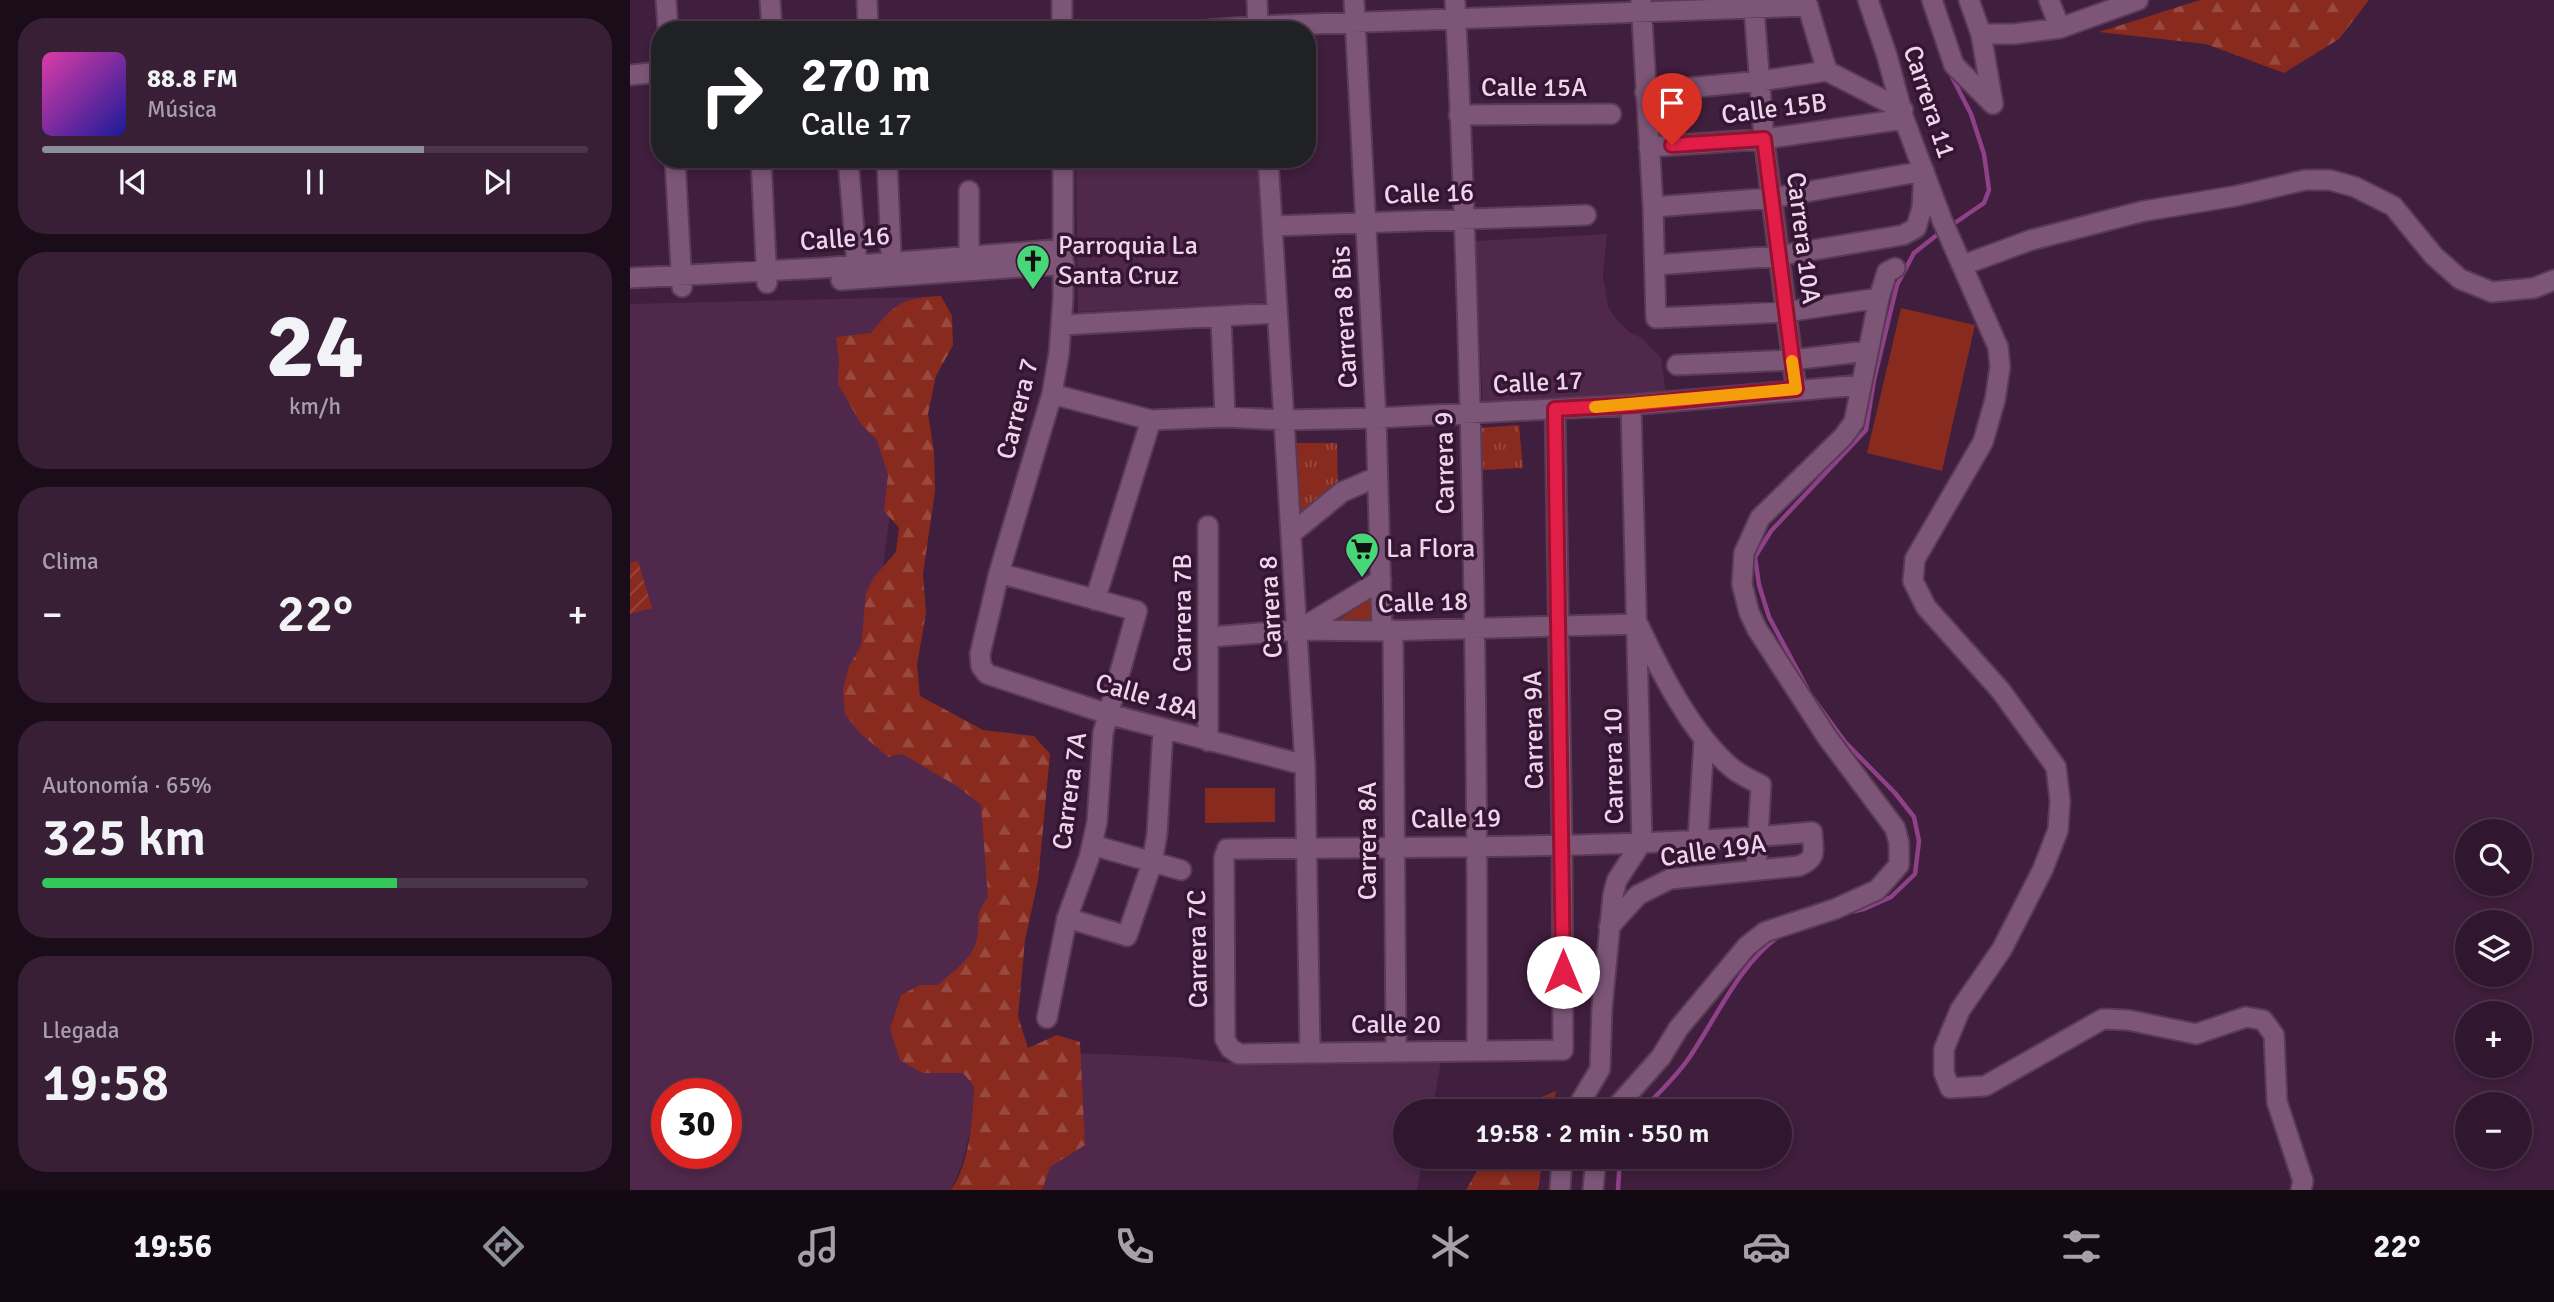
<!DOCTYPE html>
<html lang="es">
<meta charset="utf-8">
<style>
:root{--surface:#30162e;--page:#381f36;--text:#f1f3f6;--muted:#a89faa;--line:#4b354a;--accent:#8c9099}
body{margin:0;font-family:Signika,sans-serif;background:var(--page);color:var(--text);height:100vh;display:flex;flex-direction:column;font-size:26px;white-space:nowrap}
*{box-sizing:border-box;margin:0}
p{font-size:23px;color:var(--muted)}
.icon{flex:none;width:38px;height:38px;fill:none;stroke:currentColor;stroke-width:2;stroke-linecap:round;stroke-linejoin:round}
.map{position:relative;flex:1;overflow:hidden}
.sheet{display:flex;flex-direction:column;gap:18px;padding:18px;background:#1a0c19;width:630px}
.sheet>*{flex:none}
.hud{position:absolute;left:21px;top:21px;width:665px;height:147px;border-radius:28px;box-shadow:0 4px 10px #0003,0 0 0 2px var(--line);background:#202124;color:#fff;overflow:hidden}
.buttons{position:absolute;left:1825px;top:819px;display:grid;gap:14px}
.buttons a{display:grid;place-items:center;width:77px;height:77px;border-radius:50%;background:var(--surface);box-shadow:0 4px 10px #0003,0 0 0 2px var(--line);font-size:35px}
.speed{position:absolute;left:21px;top:1078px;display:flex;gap:14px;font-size:35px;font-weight:700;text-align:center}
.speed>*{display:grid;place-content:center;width:91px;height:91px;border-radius:50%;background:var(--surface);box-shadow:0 4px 10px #0003,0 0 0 2px var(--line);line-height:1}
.speed .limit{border:10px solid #d22;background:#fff;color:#111}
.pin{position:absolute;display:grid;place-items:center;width:60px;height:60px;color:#fff;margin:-72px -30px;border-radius:50% 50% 50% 0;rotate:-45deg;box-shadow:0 0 7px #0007}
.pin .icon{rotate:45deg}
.me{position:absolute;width:77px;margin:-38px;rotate:0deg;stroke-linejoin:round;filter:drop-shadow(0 0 5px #0008)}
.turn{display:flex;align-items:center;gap:24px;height:147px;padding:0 35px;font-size:32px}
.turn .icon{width:91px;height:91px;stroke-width:2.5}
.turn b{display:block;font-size:49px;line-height:60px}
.big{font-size:52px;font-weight:600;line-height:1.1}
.sheet .tile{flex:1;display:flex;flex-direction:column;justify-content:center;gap:10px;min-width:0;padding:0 24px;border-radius:28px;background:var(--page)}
.sheet .dial{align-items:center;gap:0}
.dial b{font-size:91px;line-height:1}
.song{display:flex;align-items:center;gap:21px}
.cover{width:84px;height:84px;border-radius:10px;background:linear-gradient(135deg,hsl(320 70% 55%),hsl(240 70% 35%))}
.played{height:7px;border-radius:4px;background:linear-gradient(90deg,var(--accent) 70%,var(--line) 70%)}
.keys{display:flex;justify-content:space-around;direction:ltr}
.heat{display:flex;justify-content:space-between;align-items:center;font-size:38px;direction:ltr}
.charge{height:10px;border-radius:5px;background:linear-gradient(90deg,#34c759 65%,var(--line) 0)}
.trip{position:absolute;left:763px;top:1099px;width:399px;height:70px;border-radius:35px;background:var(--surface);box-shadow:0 4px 10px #0003,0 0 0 2px var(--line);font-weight:600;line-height:70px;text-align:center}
.menu{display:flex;height:112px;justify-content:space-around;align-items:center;background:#130912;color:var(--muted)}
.menu .icon{width:49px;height:49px}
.menu .on{color:var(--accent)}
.menu b{font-size:32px;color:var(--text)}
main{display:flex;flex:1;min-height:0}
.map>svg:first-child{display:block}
</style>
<main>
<section class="sheet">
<div class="tile">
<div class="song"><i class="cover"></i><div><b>88.8 FM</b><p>Música</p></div></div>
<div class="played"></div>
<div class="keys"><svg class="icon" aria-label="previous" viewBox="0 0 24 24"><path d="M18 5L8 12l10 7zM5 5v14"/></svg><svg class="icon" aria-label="pause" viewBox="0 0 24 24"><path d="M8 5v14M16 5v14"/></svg><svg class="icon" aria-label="next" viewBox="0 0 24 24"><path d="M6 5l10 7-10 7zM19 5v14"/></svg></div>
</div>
<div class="tile dial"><b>24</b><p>km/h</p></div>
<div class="tile"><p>Clima</p>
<div class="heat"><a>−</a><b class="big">22°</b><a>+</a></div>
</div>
<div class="tile"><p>Autonomía · 65%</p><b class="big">325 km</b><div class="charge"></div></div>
<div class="tile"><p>Llegada</p><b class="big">19:58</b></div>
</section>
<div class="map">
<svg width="1924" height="1190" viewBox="0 0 1924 1190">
<defs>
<pattern id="forest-firs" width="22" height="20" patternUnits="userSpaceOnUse" patternTransform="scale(1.75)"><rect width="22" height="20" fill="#882b1e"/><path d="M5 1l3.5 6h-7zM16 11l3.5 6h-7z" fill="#99493f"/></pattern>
<pattern id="park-tufts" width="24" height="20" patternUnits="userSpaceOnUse" patternTransform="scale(1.75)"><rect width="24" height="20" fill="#882b1e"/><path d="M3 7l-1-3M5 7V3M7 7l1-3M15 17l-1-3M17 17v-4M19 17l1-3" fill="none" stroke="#99493f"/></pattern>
<pattern id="garden-furrows" width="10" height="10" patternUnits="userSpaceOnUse" patternTransform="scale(1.75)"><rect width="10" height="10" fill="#882b1e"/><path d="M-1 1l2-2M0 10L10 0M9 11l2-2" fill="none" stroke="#99493f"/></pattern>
</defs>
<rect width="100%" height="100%" fill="#401e3d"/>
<path fill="#50284c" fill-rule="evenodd" d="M446 159H629L638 302 448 312Z
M977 234 973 275 978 307 986 319 998 331 1013 339 1031 358 1036 396 853 408 845 241Z
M289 297 234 709 381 812 387 1051 547 1057 599 1063 811 1062 802 1111H775V1157H793L787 1190H412L420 1166 343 1120 332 1164 321 1190H0V304ZM37 1094H96V1153H37Z"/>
<path fill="url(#forest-firs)" d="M1570 0H1739L1709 39 1654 73 1576 44 1469 32Z
M311 296 322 316 323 345 306 376 298 414 304 451 305 491 293 574 296 613 287 665 290 696 353 730 404 736 420 754 408 881 395 940 388 1016 398 1048 427 1035 450 1042 455 1145 420 1167 412 1190H321C340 1163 343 1117 344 1086L333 1073H292L270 1060 260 1029 271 995 290 985H308C323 971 342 960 347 939 351 918 343 918 358 897L351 805 327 786 272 754 258 757 230 733 215 714 213 689 219 666 231 646 236 593 244 577 266 552 269 528 254 511 258 475 247 440 231 424 208 384 209 359 206 337 241 333C264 304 274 297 311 296Z
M926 1091 922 1111H887L892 1105Z
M855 1157H913L908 1190H836Z"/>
<path fill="url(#park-tufts)" d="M889 425 893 468 852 470 849 428Z
M667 443H707L708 486 670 516Z
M744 596 745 620 741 625 702 624Z"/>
<path fill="url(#garden-furrows)" d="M8 561 22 608 0 614V563Z"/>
<path fill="#882b1e" d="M1271 308 1345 325 1312 471 1237 453Z
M575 788H645V822L575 823Z"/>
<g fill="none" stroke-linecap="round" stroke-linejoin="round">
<path stroke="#8e4187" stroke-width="4.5" d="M1319 227 1354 203 1359 190 1354 154 1341 114 1320 73
M1178 690 1139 617 1129 585 1125 557 1141 531 1236 430 1244 380 1267 285 1284 253 1312 231
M1183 698 1215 742 1265 793 1284 817 1289 841 1285 874 1261 897 1234 909 1220 912
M1011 1111C1027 1095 1046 1077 1059 1058 1087 1017 1108 966 1149 936
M988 1190 990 1157"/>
<g stroke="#5a3b56" stroke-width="23">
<path id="minor" d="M36 0 38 30
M140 0 142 30
M237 0 238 30
M432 0V30
M627 0 628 30
M724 0 746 418 752 631
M825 0C842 350 848 700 847 1051
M1176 0 1197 71 1273 110
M1238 0 1257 56 1274 119 1312 220 1368 347 1370 367 1365 400 1353 442 1285 559 1283 581 1296 607 1371 691 1426 767 1430 801 1428 830 1413 869 1372 949 1330 1010 1314 1049V1073L1320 1088 1355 1086 1473 1019 1498 1020 1566 1034 1616 1017 1633 1020 1644 1035 1647 1102 1673 1181 1671 1190
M1302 0 1324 65 1363 104
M1339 0 1351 34 1363 104
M1419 0 1430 28
M1011 1 1023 207 1026 318 1156 312 1249 298
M1124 8 1134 139 1166 389
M578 30 627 26 1178 6
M1351 34H1384L1430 28 1508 0
M0 75 30 72
M1015 92 1130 81 1197 71
M829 115 981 114
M1019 147 1134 139 1274 119
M45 159 52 287
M131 159 137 283
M218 159 228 277
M433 159V298L429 353 422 394 369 573 350 654 351 666 357 674 478 714 675 765
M638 159 675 765 680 1051
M257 160 262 275
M1023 207 1142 198 1294 171 1292 208 1286 228 1273 235 1148 256 1025 265
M644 226 956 215
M339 256V191
M1333 265 1401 240 1514 211 1606 196 1675 180H1700L1725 187 1763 206 1804 256 1830 279 1862 292 1904 288 1924 280
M0 278 191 268 433 249
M211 280 434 264
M591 317 595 417
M432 325 647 313
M1047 365 1162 360 1237 351
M422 394 521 420 595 417 654 420 746 418 1001 405 1231 385
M925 409 932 843 933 1050 609 1054 600 1048 595 1039 594 858 597 849C792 846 988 850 1182 832 1183 851 1188 858 1169 866L1040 879 1008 895 979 927
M662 533 712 492 747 477
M369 573 507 611 473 733 467 822 459 858 437 918 417 1018
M465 600 521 420
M670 629 751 580
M763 630 766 1051
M579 637 669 630 752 631 1008 624C1030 671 1062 735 1103 769 1111 775 1121 780 1131 785L1126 870
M578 741V526
M1068 841 1074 739
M462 845 551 870
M437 918 497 936 522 863 527 834 533 730
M945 1111 970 1069 972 1008 983 895 987 880 1012 842 1001 405
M983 1111 1031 1057 1048 1029 1117 946 1135 932 1205 909 1247 890 1269 865V843L1265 828 1197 737 1127 629 1119 612 1112 584 1114 553 1130 518 1213 437 1224 422 1249 298 1257 272 1265 268
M930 1190 932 1157
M963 1190 966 1157"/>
</g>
<use href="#minor" stroke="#7c5577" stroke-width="19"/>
</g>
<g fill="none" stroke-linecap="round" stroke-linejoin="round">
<g stroke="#92132f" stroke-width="18">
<path id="route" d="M933 972 925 409 1001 405 1166 389 1134 139 1042 145"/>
</g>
<use href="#route" stroke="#e11d48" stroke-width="12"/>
<path stroke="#f59e0b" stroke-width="12" d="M965 407 1166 389 1162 361"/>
</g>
<defs>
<g id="church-pin" transform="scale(1.75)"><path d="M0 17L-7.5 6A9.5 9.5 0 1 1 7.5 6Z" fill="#48d778" stroke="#361433"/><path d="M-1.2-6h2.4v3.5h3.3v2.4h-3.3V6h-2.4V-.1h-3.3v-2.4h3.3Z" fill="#111"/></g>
<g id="supermarket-pin" transform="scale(1.75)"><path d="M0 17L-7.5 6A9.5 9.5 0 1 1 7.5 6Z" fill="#48d778" stroke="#361433"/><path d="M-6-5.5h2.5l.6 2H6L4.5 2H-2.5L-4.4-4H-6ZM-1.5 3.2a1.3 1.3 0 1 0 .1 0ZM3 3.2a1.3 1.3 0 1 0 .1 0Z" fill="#111"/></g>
</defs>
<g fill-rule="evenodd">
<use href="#church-pin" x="403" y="261"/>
<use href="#supermarket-pin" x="732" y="549"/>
</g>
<g text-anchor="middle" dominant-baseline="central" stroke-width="7" stroke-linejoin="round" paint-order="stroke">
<g font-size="26" fill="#edd6e9" stroke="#361433">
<text x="904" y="88">Calle 15A</text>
<text transform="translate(1299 102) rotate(72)">Carrera 11</text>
<text transform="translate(1144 109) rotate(-7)">Calle 15B</text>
<text transform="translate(799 194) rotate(-2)">Calle 16</text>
<text transform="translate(1173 238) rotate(83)">Carrera 10A</text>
<text transform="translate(215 239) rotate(-4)">Calle 16</text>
<text transform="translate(715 317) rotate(-93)">Carrera 8 Bis</text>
<text transform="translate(908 383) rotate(-3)">Calle 17</text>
<text transform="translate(388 409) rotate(-76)">Carrera 7</text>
<text transform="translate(815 463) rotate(-91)">Carrera 9</text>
<text transform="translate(793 603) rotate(-2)">Calle 18</text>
<text transform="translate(641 607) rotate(-93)">Carrera 8</text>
<text transform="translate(553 613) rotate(-90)">Carrera 7B</text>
<text transform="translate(517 697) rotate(16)">Calle 18A</text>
<text transform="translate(904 730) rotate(-91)">Carrera 9A</text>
<text transform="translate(984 766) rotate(-91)">Carrera 10</text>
<text transform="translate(440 791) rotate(-82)">Carrera 7A</text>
<text transform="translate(826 819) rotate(-1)">Calle 19</text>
<text transform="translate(738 841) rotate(-90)">Carrera 8A</text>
<text transform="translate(1083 851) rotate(-8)">Calle 19A</text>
<text transform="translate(568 949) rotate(-91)">Carrera 7C</text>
<text x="766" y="1025">Calle 20</text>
</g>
<g font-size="26" fill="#edd6e9" stroke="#361433" text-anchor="start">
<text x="428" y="246">Parroquia La<tspan x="428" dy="30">Santa Cruz</tspan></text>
<text x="756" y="549">La Flora</text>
</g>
</g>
</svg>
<div class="buttons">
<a><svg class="icon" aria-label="search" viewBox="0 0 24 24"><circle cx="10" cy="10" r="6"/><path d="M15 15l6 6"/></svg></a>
<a><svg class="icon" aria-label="layers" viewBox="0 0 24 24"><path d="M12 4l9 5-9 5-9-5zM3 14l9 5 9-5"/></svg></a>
<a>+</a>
<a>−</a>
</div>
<div class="speed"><div class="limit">30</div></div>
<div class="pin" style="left:1042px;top:145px;background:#d93025"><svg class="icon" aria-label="arrive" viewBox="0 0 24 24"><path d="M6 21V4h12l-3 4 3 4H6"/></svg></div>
<svg class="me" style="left:933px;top:972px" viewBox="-20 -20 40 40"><circle r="19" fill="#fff"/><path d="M0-13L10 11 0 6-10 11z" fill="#e11d48"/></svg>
<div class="trip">19:58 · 2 min · 550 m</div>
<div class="hud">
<div class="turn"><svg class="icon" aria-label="right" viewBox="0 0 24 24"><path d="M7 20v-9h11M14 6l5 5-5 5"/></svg><div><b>270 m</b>Calle 17</div></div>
</div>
</div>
</main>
<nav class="menu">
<b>19:56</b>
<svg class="icon on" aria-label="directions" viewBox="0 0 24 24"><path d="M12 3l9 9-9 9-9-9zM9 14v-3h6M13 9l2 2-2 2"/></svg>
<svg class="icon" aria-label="music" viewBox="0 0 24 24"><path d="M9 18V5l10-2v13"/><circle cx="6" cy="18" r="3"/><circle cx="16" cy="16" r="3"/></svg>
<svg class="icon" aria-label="phone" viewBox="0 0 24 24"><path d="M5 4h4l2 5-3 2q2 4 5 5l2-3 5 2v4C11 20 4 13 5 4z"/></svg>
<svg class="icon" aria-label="climate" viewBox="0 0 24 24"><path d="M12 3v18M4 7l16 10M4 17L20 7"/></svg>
<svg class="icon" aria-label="car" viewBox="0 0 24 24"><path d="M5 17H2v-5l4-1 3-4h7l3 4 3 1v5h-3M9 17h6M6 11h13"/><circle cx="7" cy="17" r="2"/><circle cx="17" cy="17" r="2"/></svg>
<svg class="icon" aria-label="filters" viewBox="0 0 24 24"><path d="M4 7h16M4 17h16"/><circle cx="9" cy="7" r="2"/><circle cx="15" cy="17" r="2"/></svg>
<b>22°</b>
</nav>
